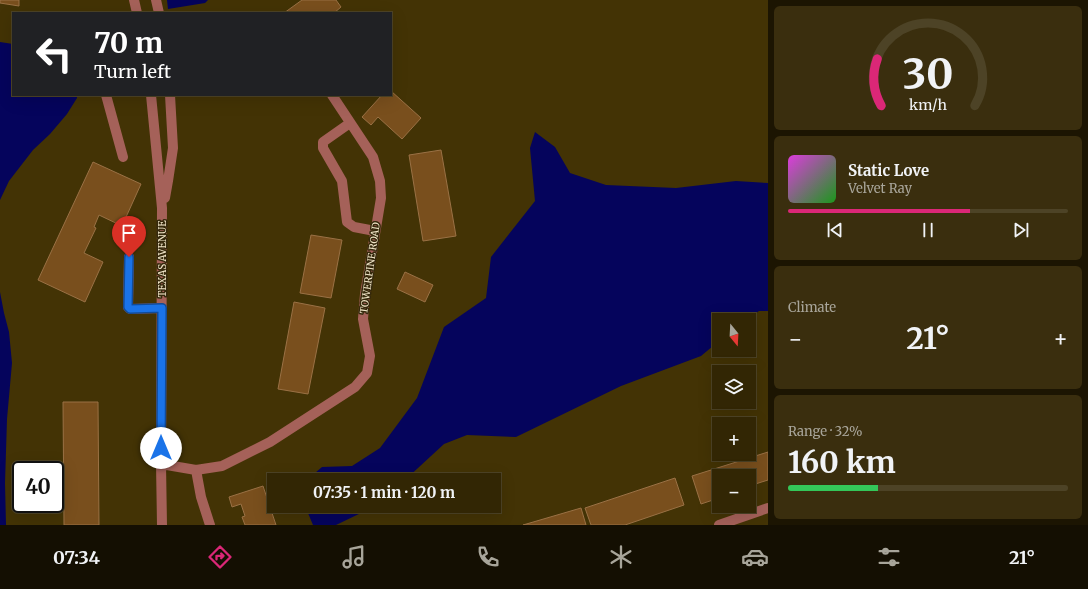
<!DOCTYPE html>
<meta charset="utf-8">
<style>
:root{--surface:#322604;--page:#3a2e0e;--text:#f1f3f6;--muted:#a8a59a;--line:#4d4326;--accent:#db2777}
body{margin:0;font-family:Merriweather,serif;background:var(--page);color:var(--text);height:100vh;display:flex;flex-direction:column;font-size:15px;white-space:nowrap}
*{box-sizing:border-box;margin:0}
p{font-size:13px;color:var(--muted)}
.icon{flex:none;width:22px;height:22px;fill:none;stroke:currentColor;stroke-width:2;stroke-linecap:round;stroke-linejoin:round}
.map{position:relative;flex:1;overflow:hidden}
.side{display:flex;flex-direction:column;gap:6px;padding:6px;background:#1c1502;width:320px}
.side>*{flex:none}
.hud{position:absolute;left:12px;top:12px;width:380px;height:84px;border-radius:0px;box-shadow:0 4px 16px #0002,0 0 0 1px var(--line);background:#202124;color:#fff;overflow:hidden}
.needle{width:26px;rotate:162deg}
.buttons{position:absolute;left:712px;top:313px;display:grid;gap:8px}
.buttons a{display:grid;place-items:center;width:44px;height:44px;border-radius:0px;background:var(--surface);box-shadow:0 4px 16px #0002,0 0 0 1px var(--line);font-size:20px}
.speed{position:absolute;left:12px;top:461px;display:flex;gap:8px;font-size:20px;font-weight:700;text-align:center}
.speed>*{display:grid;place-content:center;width:52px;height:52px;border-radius:50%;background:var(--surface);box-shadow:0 4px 16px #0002,0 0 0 1px var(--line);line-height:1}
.speed .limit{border:2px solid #111;border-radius:6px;background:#fff;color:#111}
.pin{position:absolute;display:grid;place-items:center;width:34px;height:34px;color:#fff;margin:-41px -17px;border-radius:50% 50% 50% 0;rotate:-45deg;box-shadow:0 0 4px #0007}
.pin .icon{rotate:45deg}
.me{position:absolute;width:44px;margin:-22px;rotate:0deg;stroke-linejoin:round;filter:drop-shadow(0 0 3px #0008)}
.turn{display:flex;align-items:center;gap:14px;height:84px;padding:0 16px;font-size:18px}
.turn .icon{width:52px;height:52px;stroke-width:2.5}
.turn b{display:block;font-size:28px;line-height:34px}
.big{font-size:30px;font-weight:700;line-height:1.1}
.side .card{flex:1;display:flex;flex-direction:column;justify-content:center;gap:6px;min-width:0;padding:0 14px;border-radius:6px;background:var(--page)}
.side .dial{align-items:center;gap:0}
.dial svg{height:104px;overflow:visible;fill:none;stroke:var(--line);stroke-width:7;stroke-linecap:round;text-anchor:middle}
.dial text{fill:var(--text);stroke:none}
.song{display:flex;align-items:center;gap:12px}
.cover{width:48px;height:48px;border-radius:6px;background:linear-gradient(135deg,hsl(300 70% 55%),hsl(120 70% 35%))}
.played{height:4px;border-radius:2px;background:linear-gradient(90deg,var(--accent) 65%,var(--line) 65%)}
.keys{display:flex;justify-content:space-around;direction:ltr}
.heat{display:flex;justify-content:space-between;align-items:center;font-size:22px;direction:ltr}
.charge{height:6px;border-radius:3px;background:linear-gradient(90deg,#34c759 32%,var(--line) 0)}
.trip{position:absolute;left:267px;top:473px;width:234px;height:40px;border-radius:0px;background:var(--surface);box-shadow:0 4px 16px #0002,0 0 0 1px var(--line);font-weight:700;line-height:40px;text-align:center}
.menu{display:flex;height:64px;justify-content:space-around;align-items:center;background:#140f02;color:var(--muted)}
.menu .icon{width:28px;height:28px}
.menu .current{color:var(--accent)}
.menu b{font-size:18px;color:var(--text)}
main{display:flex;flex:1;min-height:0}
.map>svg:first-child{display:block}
</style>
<main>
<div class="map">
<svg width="768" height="525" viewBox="0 0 768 525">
<rect width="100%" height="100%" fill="#433305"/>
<path fill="#05045c" d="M167 0H208L205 3 168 9Z
M0 42 13 44V95H77V98L67 114 50 134 33 150 9 181 0 200Z
M535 132 555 147 570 173 606 185 676 188 736 181 768 183V311H759L746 320H719V341L701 356 621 386 516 437 467 435 444 444 405 480H307L308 479 322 467 352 466 380 448 417 398 444 327 486 298 491 257 535 201 530 148Z
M0 292 4 313 9 332 12 363 7 419 5 483 6 525H0Z
M305 506H370L361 513 336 525H313Z"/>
<path fill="#794f1d" stroke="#9a7145" d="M0 0H19V6L0 3Z
M302 0H336L341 7 334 13H284Z
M391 91 421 118 402 139 378 117 371 125 362 117 382 95H391Z
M441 150 456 236 423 241 409 155Z
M93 162 141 184 122 226 99 215 94 227 96 228 84 253 103 262 85 302 38 280Z
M311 235 342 240 331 298 300 293Z
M405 272 433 285 425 302 397 289Z
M294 302 325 308 308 394 278 389Z
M63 402H98L99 525H64Z
M768 452V480L749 486V476H719V498L701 504 692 476Z
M675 478 684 505 625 525H591L585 508Z
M263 486 276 525H245L242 517 245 516 241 504 232 507 229 497Z
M581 508 586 525H523Z"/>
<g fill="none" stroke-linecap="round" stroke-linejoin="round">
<path stroke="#a56159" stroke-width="10" d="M134 0 137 13
M156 0 159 13
M106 95 123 157
M151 95 162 208 161 464 162 525
M350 123 323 142V148L342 181 347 222 354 227 375 231
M165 198 168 181 173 148 170 95
M129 257 128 307 130 309 162 308
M161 464 196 470 201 497 210 525
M196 470 222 466 270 442 355 387 367 373 370 356 363 319 365 294 381 198 380 181 373 157 332 95
M719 525 768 508"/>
</g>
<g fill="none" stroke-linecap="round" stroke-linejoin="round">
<g stroke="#114b97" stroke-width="10">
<path id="route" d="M129 257 128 307 130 309 162 308 161 448"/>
</g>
<use href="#route" stroke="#1a73e8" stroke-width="7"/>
</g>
<g text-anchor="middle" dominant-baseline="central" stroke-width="3" stroke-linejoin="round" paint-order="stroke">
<g font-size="10" fill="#f1e5c8" stroke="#35290c">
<text transform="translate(162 259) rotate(-90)">TEXAS AVENUE</text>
<text transform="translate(370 268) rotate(-82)">TOWERPINE ROAD</text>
</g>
</g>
</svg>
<div class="buttons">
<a><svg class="needle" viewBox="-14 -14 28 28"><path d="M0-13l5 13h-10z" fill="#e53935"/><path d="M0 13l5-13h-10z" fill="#a8a59a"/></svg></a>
<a><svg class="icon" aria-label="layers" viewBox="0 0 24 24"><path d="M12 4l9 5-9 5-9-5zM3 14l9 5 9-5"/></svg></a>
<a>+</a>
<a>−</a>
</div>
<div class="speed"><div class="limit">40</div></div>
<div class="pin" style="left:129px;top:257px;background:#d93025"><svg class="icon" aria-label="arrive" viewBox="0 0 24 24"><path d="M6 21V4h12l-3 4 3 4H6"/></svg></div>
<svg class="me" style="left:161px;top:448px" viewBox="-20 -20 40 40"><circle r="19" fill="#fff"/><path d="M0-13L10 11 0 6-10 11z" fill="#1a73e8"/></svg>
<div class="trip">07:35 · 1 min · 120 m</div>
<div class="hud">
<div class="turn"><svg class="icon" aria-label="left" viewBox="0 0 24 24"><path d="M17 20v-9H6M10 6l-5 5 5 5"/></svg><div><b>70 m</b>Turn left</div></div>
</div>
</div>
<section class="side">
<div class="card dial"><svg viewBox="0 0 100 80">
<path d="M14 69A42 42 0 1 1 86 69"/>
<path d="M14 69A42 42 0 0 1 11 33" stroke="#db2777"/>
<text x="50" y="56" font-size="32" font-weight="700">30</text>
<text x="50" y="72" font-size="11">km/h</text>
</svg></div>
<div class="card">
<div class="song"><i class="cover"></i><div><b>Static Love</b><p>Velvet Ray</p></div></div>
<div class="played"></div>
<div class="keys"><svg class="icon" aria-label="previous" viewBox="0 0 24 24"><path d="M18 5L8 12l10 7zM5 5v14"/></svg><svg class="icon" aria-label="pause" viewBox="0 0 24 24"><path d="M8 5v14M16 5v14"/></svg><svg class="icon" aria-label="next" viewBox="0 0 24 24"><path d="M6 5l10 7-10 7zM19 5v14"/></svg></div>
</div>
<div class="card"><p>Climate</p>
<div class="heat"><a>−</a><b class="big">21°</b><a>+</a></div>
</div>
<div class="card"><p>Range · 32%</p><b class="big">160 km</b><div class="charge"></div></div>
</section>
</main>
<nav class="menu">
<b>07:34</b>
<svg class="icon current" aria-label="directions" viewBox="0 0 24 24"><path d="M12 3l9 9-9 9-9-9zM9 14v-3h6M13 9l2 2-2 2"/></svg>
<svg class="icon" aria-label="music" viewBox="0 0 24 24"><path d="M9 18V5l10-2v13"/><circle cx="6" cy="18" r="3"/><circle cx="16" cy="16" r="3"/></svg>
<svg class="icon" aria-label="phone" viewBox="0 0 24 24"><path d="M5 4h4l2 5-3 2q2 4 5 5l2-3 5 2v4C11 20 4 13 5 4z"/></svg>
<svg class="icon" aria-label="climate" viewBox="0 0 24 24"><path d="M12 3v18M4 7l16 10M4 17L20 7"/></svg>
<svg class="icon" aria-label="car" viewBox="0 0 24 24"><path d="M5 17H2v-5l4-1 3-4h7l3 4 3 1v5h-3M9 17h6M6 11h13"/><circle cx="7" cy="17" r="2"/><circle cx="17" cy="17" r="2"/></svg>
<svg class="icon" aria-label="filters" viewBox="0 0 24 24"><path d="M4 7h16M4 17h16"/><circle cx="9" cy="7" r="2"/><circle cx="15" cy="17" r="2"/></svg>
<b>21°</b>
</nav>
